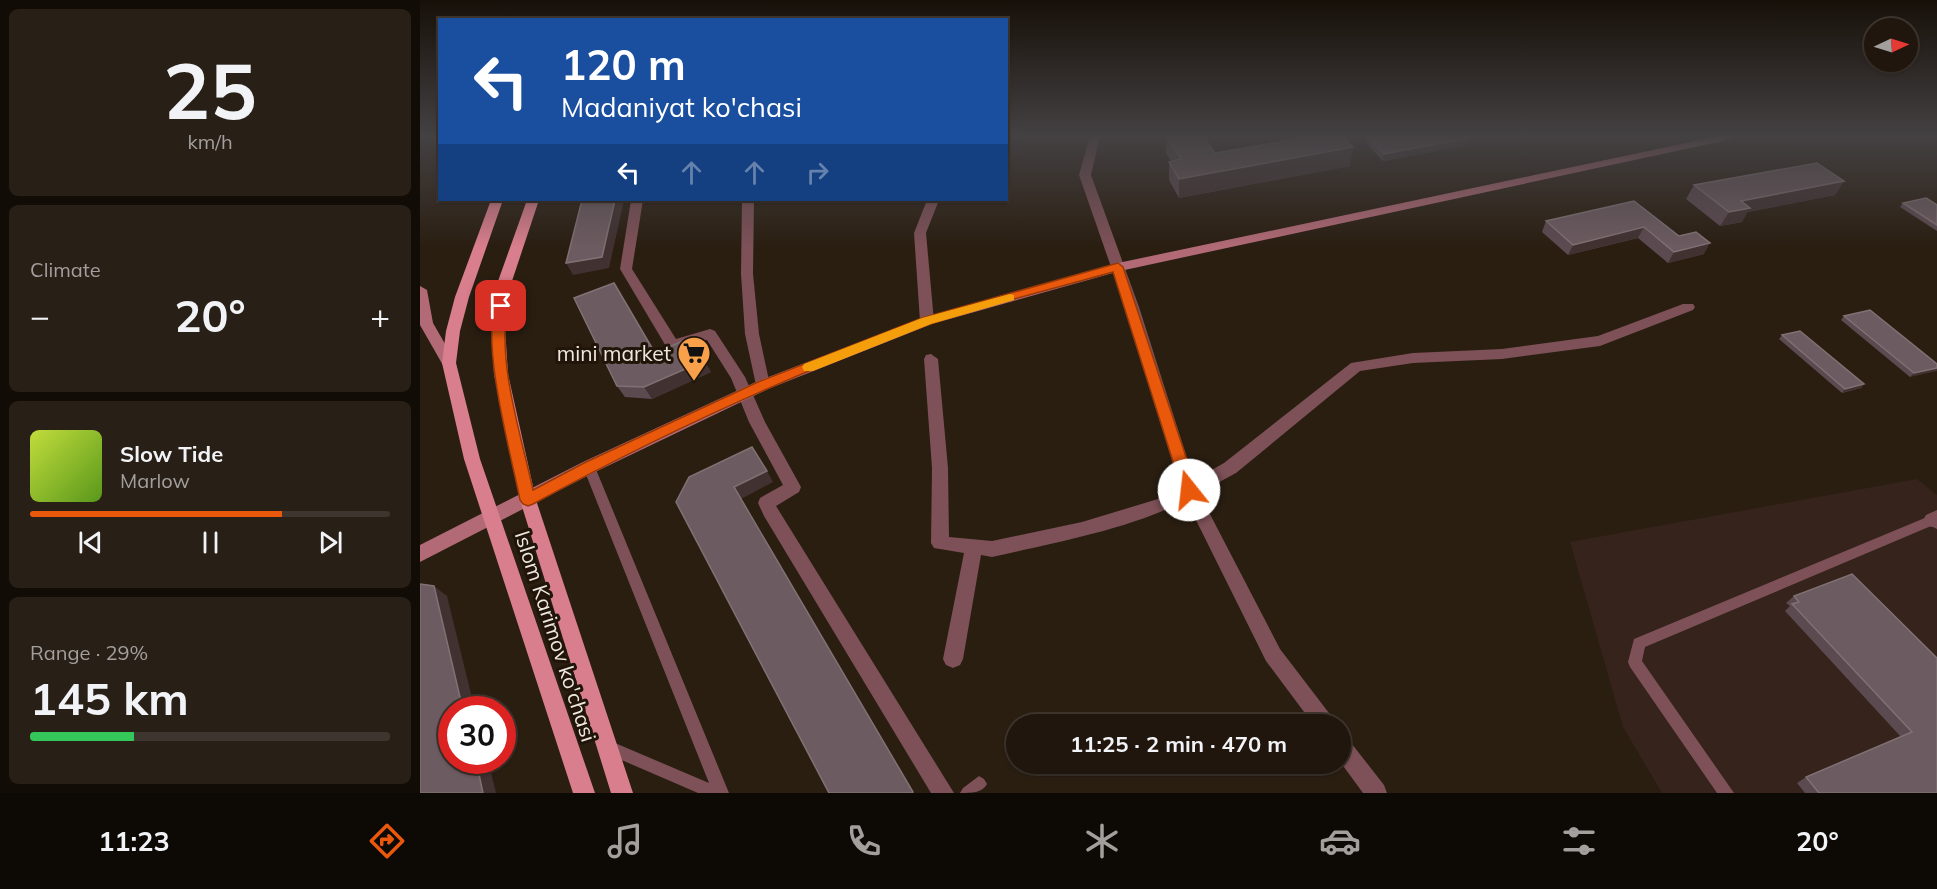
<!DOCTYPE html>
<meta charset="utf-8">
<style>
:root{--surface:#20160d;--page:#281f16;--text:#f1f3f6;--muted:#a29f9d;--line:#3d352e;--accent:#ea580c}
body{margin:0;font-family:Mulish,sans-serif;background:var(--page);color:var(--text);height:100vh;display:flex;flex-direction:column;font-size:22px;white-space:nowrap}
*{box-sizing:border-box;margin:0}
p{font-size:20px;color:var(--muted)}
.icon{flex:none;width:33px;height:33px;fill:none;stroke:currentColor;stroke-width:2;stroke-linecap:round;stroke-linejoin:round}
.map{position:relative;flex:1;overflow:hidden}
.drawer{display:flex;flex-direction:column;gap:9px;padding:9px;background:#120c07;width:420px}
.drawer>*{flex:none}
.guide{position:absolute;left:18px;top:18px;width:570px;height:183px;border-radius:0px;box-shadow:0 2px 4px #0004,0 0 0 2px var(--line);background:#1a4fa0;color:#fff;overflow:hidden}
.needle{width:39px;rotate:86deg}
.tools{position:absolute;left:1444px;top:18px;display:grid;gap:12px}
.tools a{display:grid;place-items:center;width:54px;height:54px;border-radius:50%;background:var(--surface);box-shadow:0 2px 4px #0004,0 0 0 2px var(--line);font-size:30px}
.speed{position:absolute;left:18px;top:696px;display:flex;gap:12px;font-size:30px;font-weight:700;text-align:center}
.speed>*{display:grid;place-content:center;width:78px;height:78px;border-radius:50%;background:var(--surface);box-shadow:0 2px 4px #0004,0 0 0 2px var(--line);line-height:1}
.speed .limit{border:9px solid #d22;background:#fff;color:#111}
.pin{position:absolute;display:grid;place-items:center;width:51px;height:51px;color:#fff;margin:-26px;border-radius:12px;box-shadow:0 3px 9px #0006}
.me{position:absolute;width:66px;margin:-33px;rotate:344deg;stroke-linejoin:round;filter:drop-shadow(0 0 4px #0008)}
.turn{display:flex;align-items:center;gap:21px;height:126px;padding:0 24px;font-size:27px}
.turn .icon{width:78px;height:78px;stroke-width:2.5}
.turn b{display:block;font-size:42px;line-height:51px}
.lanes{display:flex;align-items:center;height:57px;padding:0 24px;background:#0003;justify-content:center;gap:30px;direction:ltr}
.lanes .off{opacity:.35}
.big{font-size:45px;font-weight:700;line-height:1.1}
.drawer .widget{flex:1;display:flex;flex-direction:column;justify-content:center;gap:9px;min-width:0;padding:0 21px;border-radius:9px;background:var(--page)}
.drawer .dial{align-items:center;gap:0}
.dial b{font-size:78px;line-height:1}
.song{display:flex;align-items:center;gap:18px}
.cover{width:72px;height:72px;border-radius:9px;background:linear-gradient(135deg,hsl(70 70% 55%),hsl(90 70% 35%))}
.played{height:6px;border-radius:3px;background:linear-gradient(90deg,var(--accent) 70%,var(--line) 70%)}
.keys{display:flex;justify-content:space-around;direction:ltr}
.heat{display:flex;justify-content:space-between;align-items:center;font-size:33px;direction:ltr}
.charge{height:9px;border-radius:4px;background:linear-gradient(90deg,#34c759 29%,var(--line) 0)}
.trip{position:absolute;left:586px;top:714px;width:345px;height:60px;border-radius:30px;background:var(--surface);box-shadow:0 2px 4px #0004,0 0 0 2px var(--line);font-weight:700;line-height:60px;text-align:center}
.dock{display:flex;height:96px;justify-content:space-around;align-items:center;background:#0d0905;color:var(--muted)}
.dock .icon{width:42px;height:42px}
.dock .selected{color:var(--accent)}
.dock b{font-size:27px;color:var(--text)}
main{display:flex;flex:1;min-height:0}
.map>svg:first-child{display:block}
</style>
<main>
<section class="drawer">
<div class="widget dial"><b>25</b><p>km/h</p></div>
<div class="widget"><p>Climate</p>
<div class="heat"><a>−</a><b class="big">20°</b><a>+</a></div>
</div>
<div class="widget">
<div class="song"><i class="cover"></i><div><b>Slow Tide</b><p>Marlow</p></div></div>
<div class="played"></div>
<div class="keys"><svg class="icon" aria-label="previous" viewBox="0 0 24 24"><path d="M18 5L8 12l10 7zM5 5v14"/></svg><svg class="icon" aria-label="pause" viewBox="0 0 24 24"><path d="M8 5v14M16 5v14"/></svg><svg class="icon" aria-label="next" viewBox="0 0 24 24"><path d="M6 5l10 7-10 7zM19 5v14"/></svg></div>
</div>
<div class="widget"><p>Range · 29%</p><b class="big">145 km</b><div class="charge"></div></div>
</section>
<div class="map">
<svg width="1517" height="793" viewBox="0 0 1517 793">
<rect width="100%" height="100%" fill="#2a1e11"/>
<path fill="#35231c" d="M1497 479 1517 495V793H1242L1203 727 1150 542Z"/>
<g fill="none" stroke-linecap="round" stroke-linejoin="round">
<path fill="#7d5157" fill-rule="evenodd" d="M169 463 173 464 175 467 309 793H278L183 752 181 747 183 742 188 740 289 783 163 467 165 464Z
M1512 515 1517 517V529L1511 526 1225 647 1222 661 1314 793H1297L1210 667 1208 662 1214 639Z
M559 776 564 779 567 784C562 793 552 793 540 793L543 788Z"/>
<path fill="#7d5157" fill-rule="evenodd" d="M670 136H680L671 175 719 307 774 480 804 463 931 363 993 353 1082 349 1178 336 1263 304H1273L1275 307 1273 310 1180 346 1082 359 993 363 940 371 816 473 779 493 860 649 912 717 915 724H893L846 661 766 500C711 529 633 543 572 557L561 555 543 659 540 665 533 668 526 665 523 659 544 553 514 548 511 543 512 468 504 359 506 355 511 354 518 359 528 468 529 537 572 541 662 522 738 499 760 487 705 307 659 175Z
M211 200H223L212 269 256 339 290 329 295 331 325 377 345 422 381 487 379 492 356 506 534 793H511L344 516 338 503 340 498 363 485 329 422 311 378 287 340 252 350 247 348 200 269Z
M322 200H334L333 274 339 334 350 385 343 390 336 385 325 334 321 274Z
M507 200H519L506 233 514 321 507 326 500 321 494 233Z
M1517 510V525L1512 527 1506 525 1503 520 1506 515Z
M921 736 928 739 964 785 967 793H943L921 763Z"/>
<path fill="#b16a76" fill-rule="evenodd" d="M1299 136H1317L1312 139 700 271 512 324 348 389 175 472 0 562V545L163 462 338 381 502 318 698 263Z
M0 286 7 290 13 323 36 363 34 367H24L0 325Z"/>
<path fill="#d97e8d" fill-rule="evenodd" d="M71 200H83L49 297 40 331 36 363 60 459 175 793H153L44 459 22 363 26 331 35 297Z
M107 200H119L91 284 85 328 88 374 116 500 213 793H191L100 500 74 374 71 328 77 284Z"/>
</g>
<path fill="#5c4a51" d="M11 136H20V142H15Z
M746 136H783L795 153 930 166 759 198 749 180V162L751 161 746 153Z
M947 136 1049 138 1047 145 963 161 946 143Z
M1424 181 1415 195 1327 212 1322 222 1300 226 1266 199 1274 185Z
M1214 201 1259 236 1284 254 1248 263 1218 238 1148 255 1122 232 1126 221Z
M1483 203 1517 205V231L1480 207Z
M194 283 235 353 284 361 291 372 232 399 205 397 197 386Z
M1424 316 1517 364 1490 377 1421 320Z
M1362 335 1444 384 1441 388 1422 393 1359 339Z
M1432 574 1517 793H1385L1377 783 1386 777 1481 737 1365 611 1370 606 1366 603 1374 596Z"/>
<path fill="#413131" d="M1049 138 1047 145 963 161 964 154Z
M933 147 930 166 759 198V179Z
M1424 181 1415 195 1327 212 1322 222 1300 226 1309 212 1321 201Z
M195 200H204L189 268 153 275 146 263Z
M1224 227 1218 238 1148 255 1153 245Z
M1290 243 1284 254 1248 263 1254 252Z
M284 361 291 372 232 399 224 387Z
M1517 368V371L1490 377 1494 373Z
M1444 384 1441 388 1422 393 1425 389Z
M347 471 353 482 321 499 494 793H491L314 487Z
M14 586 27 596 55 710H43Z
M56 760H68L76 793H63Z"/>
<path fill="#6c5b60" stroke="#807174" stroke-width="1.5" d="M746 136H783L795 153 894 136H923L933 147 759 179 749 162 761 159Z
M947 136H1046L1049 138 964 154Z
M1397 163 1424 181 1321 201 1330 208 1309 212 1274 185Z
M1506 198 1517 205V225L1483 203Z
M162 200H195L182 257 146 263Z
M1214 201 1259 236 1276 232 1290 243 1254 252 1224 227 1153 245 1126 221Z
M194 283 235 353 270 338 284 361 224 387 197 386 154 298Z
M1450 310 1517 364V368L1494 373 1424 316Z
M1380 331 1444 384 1425 389 1362 335Z
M332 447 347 471 314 487 493 792 491 793H409L256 502 269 477Z
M1432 574 1517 658V793H1399L1386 777 1492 732 1372 604 1379 602 1374 596Z
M0 584 14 586 43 710H32V760H56L63 793H0Z"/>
<linearGradient id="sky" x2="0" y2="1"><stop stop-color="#171009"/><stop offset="0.55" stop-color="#444143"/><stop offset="1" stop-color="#444143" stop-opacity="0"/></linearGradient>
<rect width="1517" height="247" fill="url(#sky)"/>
<path fill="#ea580c" stroke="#983908" stroke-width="1.5" d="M698 263 703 267 777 490 775 495H764L762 490 693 272C633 289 570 304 510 324 373 373 240 435 113 504L108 506 103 504 100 500C92 458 59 339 77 303H85L87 306C78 367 100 430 113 490L164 463 338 382 502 318Z"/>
<path fill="#f59e0b" d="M590 294 594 295V300L511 324 393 371H384L382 367 384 364 502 318Z"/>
<defs>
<g id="supermarket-pin" transform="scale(1.725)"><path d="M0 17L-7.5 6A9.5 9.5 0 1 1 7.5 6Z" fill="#f8a14a" stroke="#201508"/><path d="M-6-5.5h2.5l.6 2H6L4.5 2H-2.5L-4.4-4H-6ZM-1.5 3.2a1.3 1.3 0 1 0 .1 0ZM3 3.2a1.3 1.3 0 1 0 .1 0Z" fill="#111"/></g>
</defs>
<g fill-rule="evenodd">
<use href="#supermarket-pin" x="274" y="353"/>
</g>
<g text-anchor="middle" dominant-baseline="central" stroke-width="6" stroke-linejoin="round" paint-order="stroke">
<g font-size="21" fill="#efe8df" stroke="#201508" text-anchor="end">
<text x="251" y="353">mini market</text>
</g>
<g font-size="21" fill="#efe8df" stroke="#201508">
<text transform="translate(136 636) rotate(72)">Islom Karimov ko'chasi</text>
</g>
</g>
</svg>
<div class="tools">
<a><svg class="needle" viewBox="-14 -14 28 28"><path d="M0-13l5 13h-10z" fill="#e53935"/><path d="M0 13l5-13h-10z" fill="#a29f9d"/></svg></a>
</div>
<div class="speed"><div class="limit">30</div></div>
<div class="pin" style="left:81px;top:306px;background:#d93025"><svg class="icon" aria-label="arrive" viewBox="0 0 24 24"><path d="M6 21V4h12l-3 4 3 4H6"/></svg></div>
<svg class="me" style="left:769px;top:490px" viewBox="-20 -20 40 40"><circle r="19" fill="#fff"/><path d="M0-13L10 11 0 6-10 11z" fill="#ea580c"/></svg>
<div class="trip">11:25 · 2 min · 470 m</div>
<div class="guide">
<div class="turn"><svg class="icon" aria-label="left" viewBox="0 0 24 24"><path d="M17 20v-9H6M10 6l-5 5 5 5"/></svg><div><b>120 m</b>Madaniyat ko'chasi</div></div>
<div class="lanes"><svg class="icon" aria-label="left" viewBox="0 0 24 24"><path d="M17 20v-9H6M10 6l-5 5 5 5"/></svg><svg class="icon off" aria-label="ahead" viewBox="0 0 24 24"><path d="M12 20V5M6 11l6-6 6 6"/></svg><svg class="icon off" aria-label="ahead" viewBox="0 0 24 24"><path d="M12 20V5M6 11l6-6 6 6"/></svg><svg class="icon off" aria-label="right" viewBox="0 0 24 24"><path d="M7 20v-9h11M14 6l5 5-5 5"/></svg></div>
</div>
</div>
</main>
<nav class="dock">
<b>11:23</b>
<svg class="icon selected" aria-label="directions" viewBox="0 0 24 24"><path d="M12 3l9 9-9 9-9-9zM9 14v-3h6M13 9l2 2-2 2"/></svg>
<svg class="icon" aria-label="music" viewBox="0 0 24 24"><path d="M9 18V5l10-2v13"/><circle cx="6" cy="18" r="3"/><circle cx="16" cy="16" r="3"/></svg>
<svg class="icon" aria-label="phone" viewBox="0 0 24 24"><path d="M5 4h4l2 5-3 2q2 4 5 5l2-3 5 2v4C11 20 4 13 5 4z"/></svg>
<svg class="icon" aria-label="climate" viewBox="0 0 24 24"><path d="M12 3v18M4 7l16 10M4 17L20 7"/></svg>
<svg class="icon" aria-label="car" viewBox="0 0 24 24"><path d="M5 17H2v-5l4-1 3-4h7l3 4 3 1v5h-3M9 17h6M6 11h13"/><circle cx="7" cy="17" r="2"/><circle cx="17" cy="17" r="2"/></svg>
<svg class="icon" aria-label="filters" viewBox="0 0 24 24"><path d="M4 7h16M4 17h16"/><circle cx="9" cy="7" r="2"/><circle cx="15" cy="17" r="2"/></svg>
<b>20°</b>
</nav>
